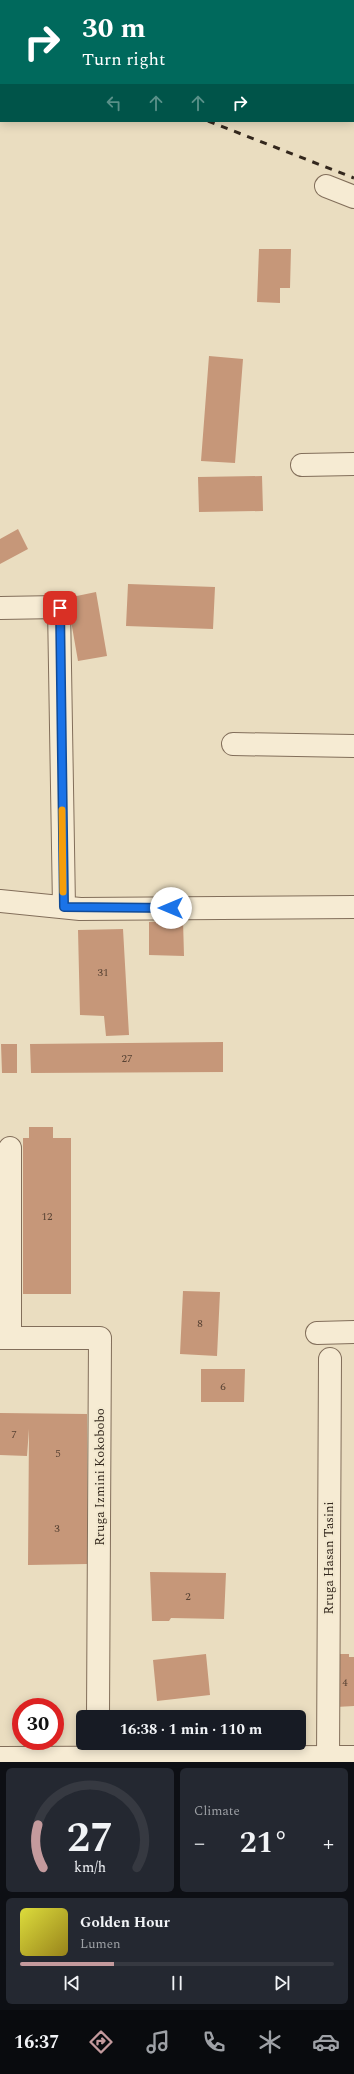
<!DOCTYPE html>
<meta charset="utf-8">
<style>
:root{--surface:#171b24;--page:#242831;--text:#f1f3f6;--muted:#9ea1a6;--line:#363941;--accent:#c49a9d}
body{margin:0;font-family:Spectral,serif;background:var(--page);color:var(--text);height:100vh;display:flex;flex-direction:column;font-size:15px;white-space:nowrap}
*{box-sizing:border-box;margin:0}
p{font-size:13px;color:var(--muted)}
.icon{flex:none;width:22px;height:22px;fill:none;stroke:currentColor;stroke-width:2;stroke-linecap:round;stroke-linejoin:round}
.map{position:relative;height:1762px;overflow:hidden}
.side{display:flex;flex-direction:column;gap:6px;padding:6px;background:#0d0f14;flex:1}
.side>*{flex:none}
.banner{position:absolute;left:0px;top:0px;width:354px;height:122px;box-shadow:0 2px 10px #0003;background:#00695c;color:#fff;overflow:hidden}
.speed{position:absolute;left:12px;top:1698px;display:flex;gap:8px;font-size:20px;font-weight:700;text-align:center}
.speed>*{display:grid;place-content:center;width:52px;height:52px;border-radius:50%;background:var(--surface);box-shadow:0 2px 10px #0003;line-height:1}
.speed .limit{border:6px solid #d22;background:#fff;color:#111}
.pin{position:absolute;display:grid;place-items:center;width:34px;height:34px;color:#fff;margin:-17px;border-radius:8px;box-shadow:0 2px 6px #0006}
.me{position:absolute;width:44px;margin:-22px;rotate:270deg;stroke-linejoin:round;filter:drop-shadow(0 0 3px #0008)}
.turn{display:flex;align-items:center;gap:14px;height:84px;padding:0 16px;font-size:18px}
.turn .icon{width:52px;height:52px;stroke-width:2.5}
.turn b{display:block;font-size:28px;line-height:34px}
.lanes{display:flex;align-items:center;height:38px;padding:0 16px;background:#0003;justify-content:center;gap:20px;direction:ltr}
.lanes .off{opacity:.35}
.big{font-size:30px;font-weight:700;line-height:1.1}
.side .widget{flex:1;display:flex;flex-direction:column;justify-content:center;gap:6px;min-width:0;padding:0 14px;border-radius:6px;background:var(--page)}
.side .dial{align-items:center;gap:0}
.dial svg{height:104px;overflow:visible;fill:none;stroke:var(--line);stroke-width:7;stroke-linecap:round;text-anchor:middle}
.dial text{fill:var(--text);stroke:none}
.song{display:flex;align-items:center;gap:12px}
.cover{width:48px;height:48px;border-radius:6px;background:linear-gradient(135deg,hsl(60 70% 55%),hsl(50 70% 35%))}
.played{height:4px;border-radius:2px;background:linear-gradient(90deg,var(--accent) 30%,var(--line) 30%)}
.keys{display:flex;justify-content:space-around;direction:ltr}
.heat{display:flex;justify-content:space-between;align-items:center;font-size:22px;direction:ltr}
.side .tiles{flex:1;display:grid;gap:6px;grid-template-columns:1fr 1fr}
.widget:last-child{grid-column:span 2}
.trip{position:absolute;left:76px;top:1710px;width:230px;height:40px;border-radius:6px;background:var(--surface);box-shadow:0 2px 10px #0003;font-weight:700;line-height:40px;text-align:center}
.menu{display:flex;height:64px;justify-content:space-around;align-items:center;background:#090b0e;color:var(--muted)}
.menu .icon{width:28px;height:28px}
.menu .selected{color:var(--accent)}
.menu b{font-size:18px;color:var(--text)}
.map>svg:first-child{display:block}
</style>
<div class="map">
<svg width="354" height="1762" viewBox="0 0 354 1762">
<rect width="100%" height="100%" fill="#eaddc0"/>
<path fill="#c69779" d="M259 249H291L290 288H280V303L257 302Z
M209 356 243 359 235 463 201 461Z
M262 476 263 511 199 512 198 477Z
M18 529 28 549 0 564V539Z
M128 584 215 587 213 629 126 626Z
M96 592 107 656 78 661 67 598Z
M183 920 184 956 149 955V922Z
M123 929 129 1035 106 1036 104 1016 80 1015 78 930Z
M223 1042V1072L31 1073 30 1044Z
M1 1044H17V1073H2Z
M29 1127H53V1138H71V1294H23V1138H29Z
M183 1291 220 1292 217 1356 180 1354Z
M201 1369H245L244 1402H201Z
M0 1413 87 1414V1564L28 1565 29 1429 27 1456 0 1455Z
M150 1572 226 1573 224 1619 171 1618 169 1621H152Z
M206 1654 210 1695 157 1701 153 1660Z
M339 1654H349V1657H354V1706L336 1707Z"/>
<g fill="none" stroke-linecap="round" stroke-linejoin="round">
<g stroke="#826e5a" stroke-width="24">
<path id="minor" d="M326 186 354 197
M302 465 354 464
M0 608 59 607 64 907
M233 744 354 746
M0 901 80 909 354 907
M10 1148V1338
M317 1333 354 1332
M0 1338H100L98 1717
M0 1758 354 1757
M328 1762 330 1359"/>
</g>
<use href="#minor" stroke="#f6ebd3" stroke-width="22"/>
<path stroke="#33271d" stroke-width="3" stroke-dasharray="7 7" stroke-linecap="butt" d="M0 43H1
M208 121 354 178"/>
</g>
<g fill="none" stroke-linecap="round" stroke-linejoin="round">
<g stroke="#114b97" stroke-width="10">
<path id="route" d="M60 608 64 907 171 908"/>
</g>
<use href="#route" stroke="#1a73e8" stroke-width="7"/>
<path stroke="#f59e0b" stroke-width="7" d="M62 810 63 892"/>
</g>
<g text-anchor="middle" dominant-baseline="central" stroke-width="4" stroke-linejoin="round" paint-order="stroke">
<g font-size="11" fill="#584334">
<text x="103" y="972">31</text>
<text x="127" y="1058">27</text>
<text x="47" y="1216">12</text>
<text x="200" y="1323">8</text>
<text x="223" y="1386">6</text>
<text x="14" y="1434">7</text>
<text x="58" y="1453">5</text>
<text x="57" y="1528">3</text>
<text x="188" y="1596">2</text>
<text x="345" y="1682">4</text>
</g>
<g font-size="13" fill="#33271d" stroke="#f2e8cf">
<text transform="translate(100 1477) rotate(-90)">Rruga Izmini Kokobobo</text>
<text transform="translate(329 1558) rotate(-90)">Rruga Hasan Tasini</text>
</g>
</g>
</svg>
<div class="speed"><div class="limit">30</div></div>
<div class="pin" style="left:60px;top:608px;background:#d93025"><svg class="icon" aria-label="arrive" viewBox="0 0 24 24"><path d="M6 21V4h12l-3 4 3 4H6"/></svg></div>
<svg class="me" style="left:171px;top:908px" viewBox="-20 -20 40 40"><circle r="19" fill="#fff"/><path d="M0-13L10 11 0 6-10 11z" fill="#1a73e8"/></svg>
<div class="trip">16:38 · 1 min · 110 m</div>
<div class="banner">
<div class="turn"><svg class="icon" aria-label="right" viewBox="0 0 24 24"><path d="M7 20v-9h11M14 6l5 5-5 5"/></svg><div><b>30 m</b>Turn right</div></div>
<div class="lanes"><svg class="icon off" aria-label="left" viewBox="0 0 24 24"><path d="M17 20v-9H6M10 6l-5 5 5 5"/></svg><svg class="icon off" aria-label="ahead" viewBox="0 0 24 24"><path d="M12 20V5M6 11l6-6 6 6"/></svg><svg class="icon off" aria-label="ahead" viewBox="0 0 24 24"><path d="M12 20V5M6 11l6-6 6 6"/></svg><svg class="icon" aria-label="right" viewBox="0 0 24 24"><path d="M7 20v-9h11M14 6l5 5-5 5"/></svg></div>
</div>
</div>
<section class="side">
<div class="tiles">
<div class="widget dial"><svg viewBox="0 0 100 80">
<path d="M14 69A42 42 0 1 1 86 69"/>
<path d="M14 69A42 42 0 0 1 10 36" stroke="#c49a9d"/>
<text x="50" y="56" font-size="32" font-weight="700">27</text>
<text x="50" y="72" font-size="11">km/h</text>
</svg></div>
<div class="widget"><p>Climate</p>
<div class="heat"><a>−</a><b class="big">21°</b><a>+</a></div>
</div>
<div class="widget">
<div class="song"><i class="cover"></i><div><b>Golden Hour</b><p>Lumen</p></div></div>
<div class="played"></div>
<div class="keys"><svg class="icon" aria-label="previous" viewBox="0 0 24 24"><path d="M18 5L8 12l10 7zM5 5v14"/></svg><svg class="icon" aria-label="pause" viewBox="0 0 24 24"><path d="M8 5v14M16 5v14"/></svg><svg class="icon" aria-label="next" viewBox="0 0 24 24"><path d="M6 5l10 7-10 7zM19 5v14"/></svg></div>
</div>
</div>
</section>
<nav class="menu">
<b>16:37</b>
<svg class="icon selected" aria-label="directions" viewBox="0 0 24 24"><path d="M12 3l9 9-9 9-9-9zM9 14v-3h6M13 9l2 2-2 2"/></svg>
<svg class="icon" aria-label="music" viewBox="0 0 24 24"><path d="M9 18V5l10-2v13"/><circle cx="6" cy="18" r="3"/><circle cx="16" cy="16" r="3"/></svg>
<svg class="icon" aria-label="phone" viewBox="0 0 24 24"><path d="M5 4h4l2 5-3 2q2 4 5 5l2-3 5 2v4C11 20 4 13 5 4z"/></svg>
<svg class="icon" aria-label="climate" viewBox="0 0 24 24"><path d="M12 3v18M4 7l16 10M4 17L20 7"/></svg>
<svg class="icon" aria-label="car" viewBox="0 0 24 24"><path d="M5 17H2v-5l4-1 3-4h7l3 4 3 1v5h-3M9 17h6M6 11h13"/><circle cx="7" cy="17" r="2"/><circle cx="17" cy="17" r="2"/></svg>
</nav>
